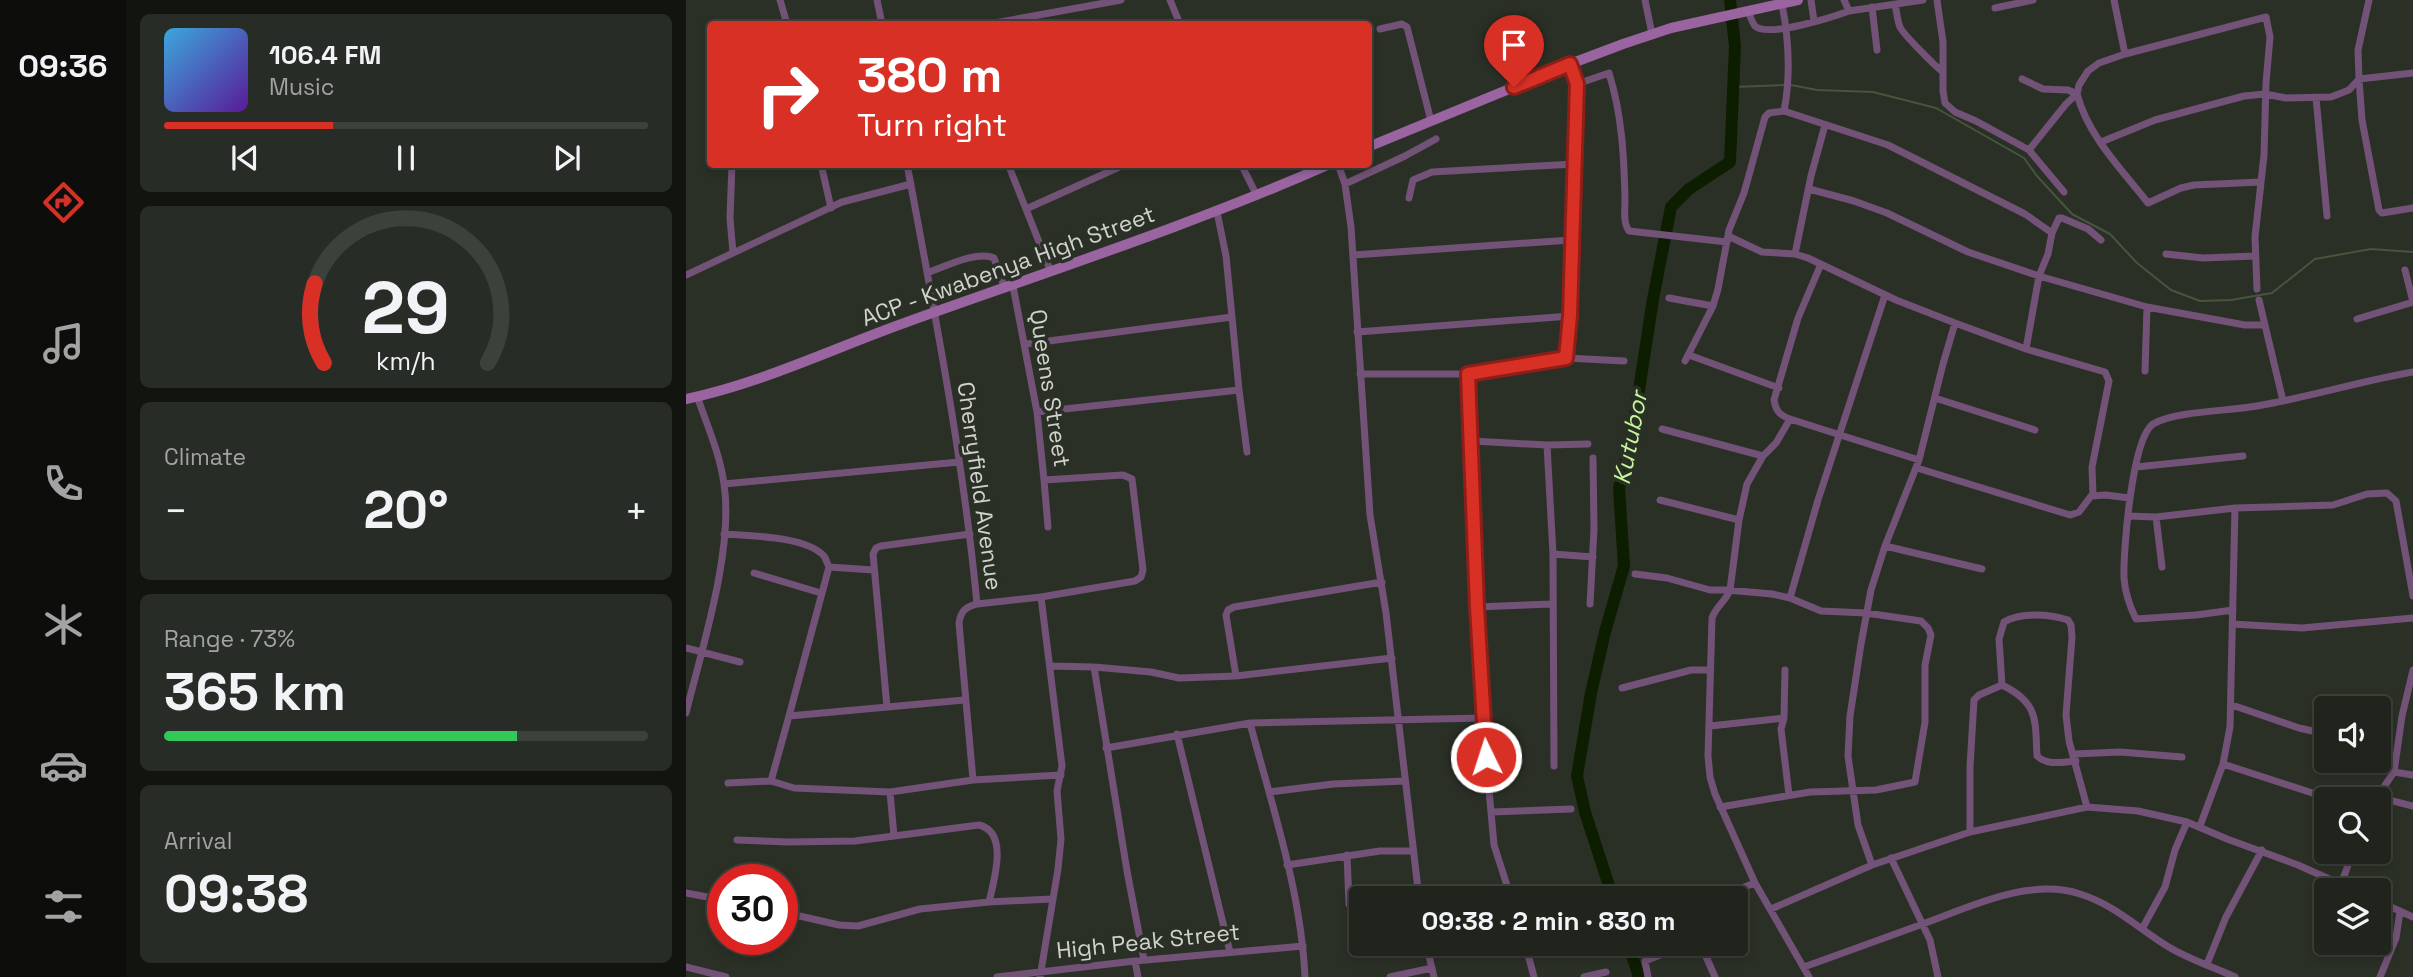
<!DOCTYPE html>
<meta charset="utf-8">
<style>
:root{--surface:#20241d;--page:#282c26;--text:#f1f3f6;--muted:#a2a4a4;--line:#3d413b;--accent:#d93025}
body{margin:0;font-family:"Space Grotesk",sans-serif;background:var(--page);color:var(--text);height:100vh;display:flex;flex-direction:column;font-size:26px;white-space:nowrap}
*{box-sizing:border-box;margin:0}
p{font-size:23px;color:var(--muted)}
.icon{flex:none;width:38px;height:38px;fill:none;stroke:currentColor;stroke-width:2;stroke-linecap:round;stroke-linejoin:round}
.map{position:relative;flex:1;overflow:hidden}
.panel{display:flex;flex-direction:column;gap:14px;padding:14px;background:#121410;width:560px}
.panel>*{flex:none}
.top-card{position:absolute;left:21px;top:21px;width:665px;height:147px;border-radius:7px;box-shadow:0 4px 10px #0003,0 0 0 2px var(--line);background:#d93025;color:#fff;overflow:hidden}
.buttons{position:absolute;left:1628px;top:696px;display:grid;gap:14px}
.buttons a{display:grid;place-items:center;width:77px;height:77px;border-radius:7px;background:var(--surface);box-shadow:0 4px 10px #0003,0 0 0 2px var(--line);font-size:35px}
.speed{position:absolute;left:21px;top:864px;display:flex;gap:14px;font-size:35px;font-weight:700;text-align:center}
.speed>*{display:grid;place-content:center;width:91px;height:91px;border-radius:50%;background:var(--surface);box-shadow:0 4px 10px #0003,0 0 0 2px var(--line);line-height:1}
.speed .limit{border:10px solid #d22;background:#fff;color:#111}
.pin{position:absolute;display:grid;place-items:center;width:60px;height:60px;color:#fff;margin:-72px -30px;border-radius:50% 50% 50% 0;rotate:-45deg;box-shadow:0 0 7px #0007}
.pin .icon{rotate:45deg}
.me{position:absolute;width:77px;margin:-38px;rotate:356deg;stroke-linejoin:round;filter:drop-shadow(0 0 5px #0008)}
.turn{display:flex;align-items:center;gap:24px;height:147px;padding:0 35px;font-size:32px}
.turn .icon{width:91px;height:91px;stroke-width:2.5}
.turn b{display:block;font-size:49px;line-height:60px}
.big{font-size:52px;font-weight:700;line-height:1.1}
.panel .widget{flex:1;display:flex;flex-direction:column;justify-content:center;gap:10px;min-width:0;padding:0 24px;border-radius:10px;background:var(--page)}
.panel .dial{align-items:center;gap:0}
.dial svg{height:182px;overflow:visible;fill:none;stroke:var(--line);stroke-width:7;stroke-linecap:round;text-anchor:middle}
.dial text{fill:var(--text);stroke:none}
.song{display:flex;align-items:center;gap:21px}
.cover{width:84px;height:84px;border-radius:10px;background:linear-gradient(135deg,hsl(200 70% 55%),hsl(270 70% 35%))}
.played{height:7px;border-radius:4px;background:linear-gradient(90deg,var(--accent) 35%,var(--line) 35%)}
.keys{display:flex;justify-content:space-around;direction:ltr}
.heat{display:flex;justify-content:space-between;align-items:center;font-size:38px;direction:ltr}
.charge{height:10px;border-radius:5px;background:linear-gradient(90deg,#34c759 73%,var(--line) 0)}
.trip{position:absolute;left:663px;top:886px;width:399px;height:70px;border-radius:7px;background:var(--surface);box-shadow:0 4px 10px #0003,0 0 0 2px var(--line);font-weight:700;line-height:70px;text-align:center}
main{display:flex;flex:1;min-height:0}
.menu{display:flex;flex-direction:column;width:126px;justify-content:space-around;align-items:center;background:#0d0e0c;color:var(--muted)}
.menu .icon{width:49px;height:49px}
.menu .on{color:var(--accent)}
.menu b{font-size:32px;color:var(--text)}
.map>svg:first-child{display:block}
</style>
<main>
<nav class="menu">
<b>09:36</b>
<svg class="icon on" aria-label="directions" viewBox="0 0 24 24"><path d="M12 3l9 9-9 9-9-9zM9 14v-3h6M13 9l2 2-2 2"/></svg>
<svg class="icon" aria-label="music" viewBox="0 0 24 24"><path d="M9 18V5l10-2v13"/><circle cx="6" cy="18" r="3"/><circle cx="16" cy="16" r="3"/></svg>
<svg class="icon" aria-label="phone" viewBox="0 0 24 24"><path d="M5 4h4l2 5-3 2q2 4 5 5l2-3 5 2v4C11 20 4 13 5 4z"/></svg>
<svg class="icon" aria-label="climate" viewBox="0 0 24 24"><path d="M12 3v18M4 7l16 10M4 17L20 7"/></svg>
<svg class="icon" aria-label="car" viewBox="0 0 24 24"><path d="M5 17H2v-5l4-1 3-4h7l3 4 3 1v5h-3M9 17h6M6 11h13"/><circle cx="7" cy="17" r="2"/><circle cx="17" cy="17" r="2"/></svg>
<svg class="icon" aria-label="filters" viewBox="0 0 24 24"><path d="M4 7h16M4 17h16"/><circle cx="9" cy="7" r="2"/><circle cx="15" cy="17" r="2"/></svg>
</nav>
<section class="panel">
<div class="widget">
<div class="song"><i class="cover"></i><div><b>106.4 FM</b><p>Music</p></div></div>
<div class="played"></div>
<div class="keys"><svg class="icon" aria-label="previous" viewBox="0 0 24 24"><path d="M18 5L8 12l10 7zM5 5v14"/></svg><svg class="icon" aria-label="pause" viewBox="0 0 24 24"><path d="M8 5v14M16 5v14"/></svg><svg class="icon" aria-label="next" viewBox="0 0 24 24"><path d="M6 5l10 7-10 7zM19 5v14"/></svg></div>
</div>
<div class="widget dial"><svg viewBox="0 0 100 80">
<path d="M14 69A42 42 0 1 1 86 69"/>
<path d="M14 69A42 42 0 0 1 10 34" stroke="#d93025"/>
<text x="50" y="56" font-size="32" font-weight="700">29</text>
<text x="50" y="72" font-size="11">km/h</text>
</svg></div>
<div class="widget"><p>Climate</p>
<div class="heat"><a>−</a><b class="big">20°</b><a>+</a></div>
</div>
<div class="widget"><p>Range · 73%</p><b class="big">365 km</b><div class="charge"></div></div>
<div class="widget"><p>Arrival</p><b class="big">09:38</b></div>
</section>
<div class="map">
<svg width="1727" height="977" viewBox="0 0 1727 977">
<rect width="100%" height="100%" fill="#2b3027"/>
<g fill="none" stroke-linecap="round" stroke-linejoin="round">
<path stroke="#47543e" stroke-width="2" d="M1105 85 1131 90 1187 92 1250 108 1338 158 1351 176 1386 214 1424 234 1451 263 1485 290 1514 301 1545 300 1586 293 1629 259 1685 249 1727 252
M1047 87 1100 85"/>
<path stroke="#0d1d00" stroke-width="12" d="M927 898 899 812 891 776 905 693 919 632 938 566 933 488 947 429 967 299 985 207 1003 189 1044 162 1049 46 1044 0
M942 943 953 977"/>
<path stroke="#735277" stroke-width="7" d="M94 0 101 24
M191 0 196 24
M484 0 494 24
M959 0 966 34
M1125 0 1128 21
M1251 0 1257 42V91L1259 103 1269 112 1290 121 1343 150 1378 192
M1428 0 1439 54
M1683 0 1672 50 1673 79 1676 120 1693 210 1696 213 1727 208
M1096 4C1103 40 1105 75 1098 111
M1209 5C1211 12 1211 20 1214 27 1216 33 1250 67 1257 72
M1186 7 1191 50
M1309 8 1347 0
M1062 11C1064 15 1066 23 1069 26 1081 38 1147 17 1163 11L1158 0
M1163 11 1237 0
M303 24 435 0
M694 29 716 24 721 27 745 121
M1336 79 1357 89 1382 90 1391 94C1402 136 1436 170 1462 203L1495 188 1508 185 1575 182
M891 84 923 73C936 115 938 156 939 199 939 210 937 223 943 231L1041 242
M1630 98 1641 216
M1415 142 1469 120 1558 96 1579 94 1600 98 1645 97 1663 90 1673 79 1727 73
M1343 150 1380 104 1391 94 1393 85 1402 71 1413 63 1439 54 1580 17 1584 37 1580 83 1578 155 1569 237 1571 289
M46 164 44 218 47 253
M135 164 145 208
M221 164C248 310 277 456 291 604 279 607 275 611 273 623L287 780
M322 164 365 272
M555 164 571 196
M652 164 659 184 665 227 684 515 700 613 733 898
M659 184 719 156 750 139
M1123 189 1168 201 1201 213 1282 252 1353 276 1461 307 1559 325H1579
M723 198 727 180 746 172 889 164
M340 209 440 164
M531 212 540 256 546 317
M1042 236 1076 252 1109 254 1122 258 1210 300 1269 323 1340 349 1419 372 1423 381 1406 467 1407 496
M1109 254 1125 176 1139 125
M1480 254 1517 258 1569 256
M667 255 885 240
M1135 264 1112 318 1088 400C1090 412 1094 415 1104 419L1233 460
M1719 270 1727 302
M241 273C258 267 292 250 308 258L319 289
M0 275 156 202 225 184
M983 298 1027 306
M1573 300 1597 401
M1671 319 1727 302
M671 332 884 316
M340 344 546 317 553 390 351 412
M1340 349 1353 276 1362 254 1366 233 1373 218H1376L1402 229 1415 240
M1003 355 1093 388
M880 358 884 316 891 84 884 64
M999 361 1027 306 1032 289 1043 230 1058 193 1079 117 1083 113 1098 111 1202 145 1339 214 1366 233
M1459 371 1461 307
M674 374H782L880 358 938 361
M782 374 791 607 800 757 808 845 825 898
M553 390 561 452
M1249 398 1349 430
M1104 419 1090 443 1077 456 1061 484 1053 520 1044 590C1040 601 1030 606 1026 618L1022 756 1024 777 1029 794 1069 883 1123 977
M976 429 1077 456
M786 441 861 445 902 444
M861 445 867 554 868 766
M1450 467 1557 456
M1231 468 1384 515 1393 512 1405 496 1420 495 1443 498
M358 480 362 527
M38 484 273 462
M974 500 1053 520
M1442 516 1470 517 1549 508 1647 505 1681 494 1701 493 1710 501 1727 596
M1470 517 1476 567
M38 534C64 536 120 536 138 556 140 559 141 563 143 567
M1199 546 1296 569
M867 554 907 557
M68 573 135 593
M949 574 981 578 1024 590H1041L1086 594 1104 598 1135 611 1180 613 1235 621 1242 628 1245 635 1239 665V722L1229 782 1190 790 1124 792 1034 807
M1104 598 1132 500 1199 295
M291 604 355 597 449 581 455 577 457 570 446 479 437 475 358 480 351 412 327 286
M904 604 908 529 907 458
M791 607 866 604
M1547 610 1510 615 1450 619C1444 607 1439 591 1438 578 1437 552 1446 438 1467 424 1489 411 1544 411 1571 406 1624 397 1675 381 1727 372
M1546 624 1616 628 1727 618
M0 648 54 662
M364 666 408 667 465 672 493 678 550 676 706 658
M408 667 441 871 458 960
M1099 670 1098 718 1095 729 1103 795
M550 676 540 615 542 610 548 607 696 582
M1316 685 1313 639 1318 622C1335 612 1364 614 1382 620L1385 625 1386 637 1380 715 1383 741 1401 807
M936 688 1005 670H1024
M1546 705 1613 728 1640 734
M201 707 187 554 190 548 195 546 284 534
M0 713C16 648 48 549 38 484 34 454 21 425 11 396
M103 716 143 567 187 570
M564 723C586 806 615 891 619 977
M1024 726 1098 718
M491 734 544 952
M1692 747 1709 758
M420 748 564 723 797 718
M1388 754 1434 752 1496 757
M1537 764 1648 800
M1708 772 1727 775
M85 781 108 788 204 792 287 780 375 775
M42 783 85 781 103 716 278 700
M204 792 208 836
M583 792 647 784 719 781
M1691 797 1727 806
M1689 800 1708 772 1716 716 1727 670
M805 812 885 809
M1514 826 1537 764 1544 727 1549 508
M1284 832V767L1288 700 1293 695 1316 685C1353 703 1349 720 1351 756 1362 766 1376 762 1390 761
M51 840 102 842 169 841 293 825C323 832 308 880 303 902L234 909 172 926 153 925 96 912
M661 855 663 904
M1205 858 1244 940 1252 977
M601 865 694 851H727
M1186 865 1172 825 1162 756 1164 716 1175 644 1185 590 1199 546 1233 460 1257 364 1269 323
M1655 884 1667 852
M0 893 37 900
M888 898 908 890
M1029 898 1069 883
M1692 901 1727 917
M303 902 365 899
M1085 909 1186 865 1284 832 1401 807 1452 811 1501 822 1541 839 1612 865 1670 891
M1456 929 1479 887 1489 850 1501 822
M740 943 748 977
M839 943 848 977
M1014 943 1029 977
M449 961 452 977
M1521 964 1540 917 1576 850
M0 967 40 977
M1118 967C1157 953 1196 939 1234 925 1282 908 1342 877 1394 894 1427 904 1452 928 1481 946 1502 959 1527 967 1549 977
M311 977 449 961 617 946
M354 977 372 869 375 839 371 791 376 766 355 597
M704 977 746 968
M898 977 920 972
M962 977 959 961 1005 943
M1694 977 1710 938 1714 911"/>
<path stroke="#9964a0" stroke-width="10" d="M682 147 884 64 937 44 985 28 1112 0
M0 399C76 383 148 348 221 322 363 271 506 225 644 164"/>
</g>
<g fill="none" stroke-linecap="round" stroke-linejoin="round">
<g stroke="#8d1f18" stroke-width="18">
<path id="route" d="M800 757 791 607 782 374 880 358 884 316 891 84 884 64 828 87"/>
</g>
<use href="#route" stroke="#d93025" stroke-width="12"/>
</g>
<g text-anchor="middle" dominant-baseline="central" stroke-width="7" stroke-linejoin="round" paint-order="stroke">
<g font-size="23" fill="#cfd3cd" stroke="#2b3027">
<text transform="translate(322 266) rotate(-20)">ACP - Kwabenya High Street</text>
<text transform="translate(364 388) rotate(81)">Queens Street</text>
<text transform="translate(294 486) rotate(82)">Cherryfield Avenue</text>
<text transform="translate(462 941) rotate(-6)">High Peak Street</text>
</g>
<g font-size="24" font-style="italic" fill="#c5f69b" stroke="#2b3027">
<text transform="translate(944 438) rotate(-79)">Kutubor</text>
</g>
</g>
</svg>
<div class="buttons">
<a><svg class="icon" aria-label="sound" viewBox="0 0 24 24"><path d="M4 9h4l5-4v14l-5-4H4zM17 9q2 3 0 6"/></svg></a>
<a><svg class="icon" aria-label="search" viewBox="0 0 24 24"><circle cx="10" cy="10" r="6"/><path d="M15 15l6 6"/></svg></a>
<a><svg class="icon" aria-label="layers" viewBox="0 0 24 24"><path d="M12 4l9 5-9 5-9-5zM3 14l9 5 9-5"/></svg></a>
</div>
<div class="speed"><div class="limit">30</div></div>
<div class="pin" style="left:828px;top:87px;background:#d93025"><svg class="icon" aria-label="arrive" viewBox="0 0 24 24"><path d="M6 21V4h12l-3 4 3 4H6"/></svg></div>
<svg class="me" style="left:800px;top:757px" viewBox="-20 -20 40 40"><circle r="17" fill="#d93025" stroke="#fff" stroke-width="3"/><path d="M0-11L8 9 0 5-8 9z" fill="#fff"/></svg>
<div class="trip">09:38 · 2 min · 830 m</div>
<div class="top-card">
<div class="turn"><svg class="icon" aria-label="right" viewBox="0 0 24 24"><path d="M7 20v-9h11M14 6l5 5-5 5"/></svg><div><b>380 m</b>Turn right</div></div>
</div>
</div>
</main>
